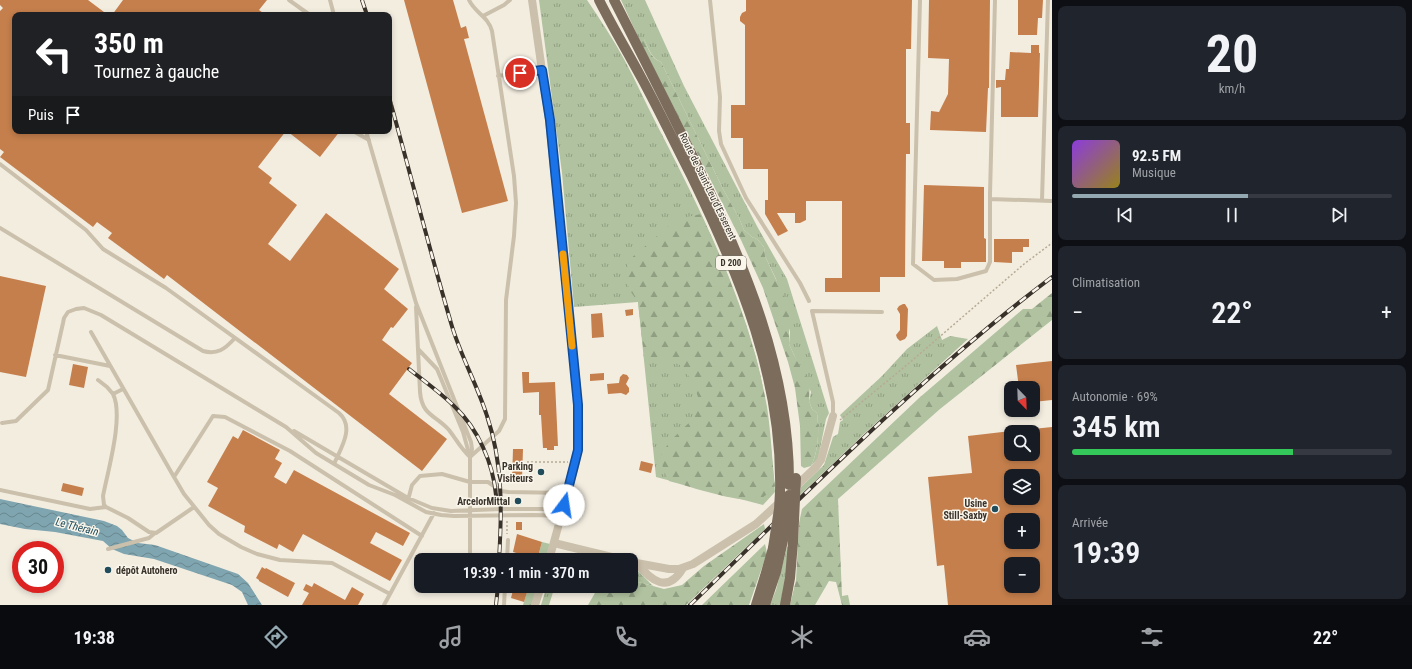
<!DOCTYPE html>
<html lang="fr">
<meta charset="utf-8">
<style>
:root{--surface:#171b24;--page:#20242c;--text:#f1f3f6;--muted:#9ea1a6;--line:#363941;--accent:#93a8b0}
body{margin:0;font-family:"Roboto Condensed",sans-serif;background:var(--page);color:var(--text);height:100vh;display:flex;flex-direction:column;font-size:15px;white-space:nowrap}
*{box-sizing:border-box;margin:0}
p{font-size:13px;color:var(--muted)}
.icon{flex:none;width:22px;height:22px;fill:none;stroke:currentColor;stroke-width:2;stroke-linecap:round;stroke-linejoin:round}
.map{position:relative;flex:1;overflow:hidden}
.panel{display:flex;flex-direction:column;gap:6px;padding:6px;background:#0d0f14;width:360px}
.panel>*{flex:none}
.banner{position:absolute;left:12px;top:12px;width:380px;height:122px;border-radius:8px;box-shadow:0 2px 6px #0003;background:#202124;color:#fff;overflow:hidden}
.needle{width:26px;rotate:157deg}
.controls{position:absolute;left:1004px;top:381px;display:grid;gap:8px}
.controls a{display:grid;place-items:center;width:36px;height:36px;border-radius:8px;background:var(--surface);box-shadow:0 2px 6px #0003;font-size:20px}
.speed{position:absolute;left:12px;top:541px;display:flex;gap:8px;font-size:20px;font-weight:700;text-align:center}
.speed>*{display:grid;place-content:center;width:52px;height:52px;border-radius:50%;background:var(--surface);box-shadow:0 2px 6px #0003;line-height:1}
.speed .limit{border:6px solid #d22;background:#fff;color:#111}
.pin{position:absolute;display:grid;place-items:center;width:34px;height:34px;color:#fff;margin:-17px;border:2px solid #fff;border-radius:50%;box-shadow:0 1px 4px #0007}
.me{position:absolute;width:44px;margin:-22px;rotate:14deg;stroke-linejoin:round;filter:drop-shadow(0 0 3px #0008)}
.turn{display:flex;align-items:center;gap:14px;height:84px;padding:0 16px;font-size:18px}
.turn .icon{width:52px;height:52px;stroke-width:2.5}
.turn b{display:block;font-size:28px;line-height:34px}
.then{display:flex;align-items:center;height:38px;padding:0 16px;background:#0003;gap:8px;font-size:15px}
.big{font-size:30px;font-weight:600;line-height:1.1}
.panel .tile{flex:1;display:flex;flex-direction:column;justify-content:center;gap:6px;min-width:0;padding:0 14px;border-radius:8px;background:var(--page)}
.panel .dial{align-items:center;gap:0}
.dial b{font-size:52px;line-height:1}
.song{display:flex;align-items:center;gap:12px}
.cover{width:48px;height:48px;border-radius:6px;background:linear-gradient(135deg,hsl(270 70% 55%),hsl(50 70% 35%))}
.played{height:4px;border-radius:2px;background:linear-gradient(90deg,var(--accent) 55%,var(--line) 55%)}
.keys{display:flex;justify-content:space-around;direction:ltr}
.heat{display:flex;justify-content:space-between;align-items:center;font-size:22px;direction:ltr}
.charge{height:6px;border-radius:3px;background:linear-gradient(90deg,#34c759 69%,var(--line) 0)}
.trip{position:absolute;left:414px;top:553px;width:224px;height:40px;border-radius:8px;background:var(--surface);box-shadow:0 2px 6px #0003;font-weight:600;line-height:40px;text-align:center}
.menu{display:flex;height:64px;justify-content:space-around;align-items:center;background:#090b0e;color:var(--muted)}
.menu .icon{width:28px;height:28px}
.menu .active{color:var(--accent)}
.menu b{font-size:18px;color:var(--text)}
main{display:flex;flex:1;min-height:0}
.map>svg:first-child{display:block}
</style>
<main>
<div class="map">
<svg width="1052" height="605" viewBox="0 0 1052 605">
<defs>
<pattern id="grass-tufts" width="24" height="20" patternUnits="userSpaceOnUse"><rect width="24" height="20" fill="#b0c29f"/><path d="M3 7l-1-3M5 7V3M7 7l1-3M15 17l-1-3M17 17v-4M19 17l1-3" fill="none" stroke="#909e82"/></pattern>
<pattern id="forest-firs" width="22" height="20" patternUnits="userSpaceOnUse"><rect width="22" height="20" fill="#b0c29f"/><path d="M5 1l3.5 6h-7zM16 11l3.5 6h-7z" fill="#909e82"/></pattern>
<pattern id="water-waves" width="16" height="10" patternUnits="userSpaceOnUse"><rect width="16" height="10" fill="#7fa5b0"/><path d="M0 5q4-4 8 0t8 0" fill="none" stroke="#69878f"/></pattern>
</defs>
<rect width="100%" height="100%" fill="#f3ede0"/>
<path fill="url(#grass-tufts)" d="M539 0H587C600 19 613 39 624 59 636 81 646 104 658 127 696 201 734 277 756 357 768 402 771 447 775 492L763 505 656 477 638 302 574 307 562 173Z
M621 0H645L684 86 758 228 787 279 829 413 826 419 818 459 811 466C819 450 819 430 817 413L812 409 809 401 811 392 789 344 790 332 776 279 765 256 764 247 757 239 752 237 744 230 739 218 723 189 661 62C652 59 648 48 644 39L640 41Z
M937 326 942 340 950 336 968 339 865 433 800 495 801 487 824 465 833 437 838 434 840 422 843 420 840 415 882 376 907 349Z
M542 542 550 544 545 560H537Z
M787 547H790L782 605H770L776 590Z
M631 568 636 569 653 586 631 580Z
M529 586H537L532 605H523Z
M547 586H555L549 605H541Z"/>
<path fill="url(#forest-firs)" d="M642 38 644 39C648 48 651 59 661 62L723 189 739 218 744 230 752 237 757 239 764 247 765 256 785 299 789 315V344L794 355 810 384 809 401 812 409 817 413C819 430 819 450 811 466L804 468 801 466 800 426 795 388 788 362 763 288 741 240 640 41Z
M701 214C730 276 755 340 767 407 771 433 772 460 775 486 771 492 765 497 758 499 741 504 688 486 669 481L663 469 661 456 669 442 694 418 698 397 692 380 680 365 666 359H653L644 355 638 302 631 292 625 279 629 260 671 224 687 217Z
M1052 293V320L940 409 838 499 842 596 848 595 850 605H842L836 582 829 581 815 605H790L796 580 799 523 802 509 919 398 1023 309H1032Z
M764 524 765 529 686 605H588L599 586H631V580L664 589 682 585 704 566Z
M765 544 767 553 749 605H702Z"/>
<path fill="url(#water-waves)" d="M0 499 104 521 117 526 122 530 128 538 138 543 155 545 238 574 248 583 262 605H248L242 592 232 585 154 559 124 554 112 549 103 541 55 532 25 529 0 524Z"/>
<path fill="#c57f4c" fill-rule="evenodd" d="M0 0H88L108 15H15V131H286L258 167 272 178 269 183 297 205 268 244 290 261 326 213 399 269 384 289 408 309 393 328 391 327 382 340 412 363 389 394 447 439 422 471 167 275 164 279 108 238 112 233 97 222 93 227 0 157 4 152 0 149V11L3 8 0 5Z
M123 0H267L259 10 266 15H112Z
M404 0H453L461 28 466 26 469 38 464 39 508 201 462 213Z
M746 0H912L911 49H906V123H910V154H906L905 277H880V292H825V278H842V201H806V220L800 223H795V213H777L788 231 778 236 765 214V200H768V169H743V138H731V105H745V25L740 21V17L742 13 746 11Z
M929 0H990L989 88H988L986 132 930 130 931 111 939 112 948 94 949 59 928 58Z
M1018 0H1043L1042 18H1038L1037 35H1018Z
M1031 45H1039V53H1040L1038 117H1001V87L996 88V80H1005L1006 69H1009L1010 52 1031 53Z
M287 131H340L320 157Z
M924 185 984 187V238L986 239V262H961V268H944V261H922Z
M994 239H1029V247H1023V252H1012V263L994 262Z
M0 276 46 286 26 377 0 372Z
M903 304H905L908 309 907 336 905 339 900 341 897 338 896 335 900 330V314L897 309 899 306Z
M633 309V315L626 316 625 310Z
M602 313 604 337 592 338 591 314Z
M1052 361V400L1033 402V388H1019L1016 365Z
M73 364 88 367 84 388 69 385Z
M522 372H529V383L555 382 558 446H554V450H547V448H543L541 415H539V392L523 393Z
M604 373V380L590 381V374Z
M623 374 627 375 629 378 626 384 629 388V392L626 395 621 393 608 394 607 384 619 383 620 377Z
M1052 427V605H948L944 565 937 566 928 477 972 473 968 436 1011 431V454H1033V429ZM1011 476H1033V498H1011ZM1011 520H1033V542H1011ZM1011 564H1033V586H1011Z
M243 430 280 450 275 459 282 463 274 477 286 484 294 470 410 533 403 546 376 532 370 543 402 560 390 581 303 534 293 552 279 544 277 549 244 532 245 526 208 506 218 488 207 482 233 436 238 439Z
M513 449H523L522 479H512Z
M641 461 653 464 651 473 639 470Z
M63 483 84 488 82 496 61 491Z
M516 522H522V530H516Z
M517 534 542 542 537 560H522L523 555 513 552Z
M262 567 265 569 266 568 295 583 288 597 259 581V580L256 578Z
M314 583 345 600 352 587 364 594 358 605H302L309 593 303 590 306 584 312 587Z
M514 586H529L524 602 511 598Z"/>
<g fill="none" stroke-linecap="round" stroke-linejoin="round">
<path stroke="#b7aa95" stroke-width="1.5" stroke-dasharray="2 2" stroke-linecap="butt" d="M840 420 908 364 1024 264 1052 243
M527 462H568
M507 521V534"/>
<path stroke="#cbc0ab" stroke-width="4" d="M289 0 310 15
M330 0 334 15
M469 0C475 13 488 16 492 31L514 176 516 203 514 236 506 300 505 419 499 431 470 457
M710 0 720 97 719 131 721 144 746 198 800 283 809 301
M920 0 913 264 934 280 957 279 986 271 990 262V194L995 0
M483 16 504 5 510 0
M498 76 542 70
M353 131 369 140
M366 131 416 303 471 442 472 449 470 457
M0 164 86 230 103 249 166 288 339 413C355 427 341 448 334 464
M990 199 1052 201
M1042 200 1048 0
M0 228 203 351C217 355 225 349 234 339
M416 307 420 392C422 416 436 415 449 430 456 439 461 449 470 457
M91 332 174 477 184 494 209 525 219 534 241 547 257 554 280 560 332 563 390 594
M418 349 437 369 463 432 470 457V560
M55 355 110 366
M98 380 107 387 113 394 123 389
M113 394C124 416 108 470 103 496L104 505 106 507 128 518 149 532 156 533 159 531 194 507
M833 416V402L812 311 882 312
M2 423 16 421 48 390 63 323 64 318 68 312 76 309 84 308 101 315 286 427 316 453 369 485 395 495 426 512 441 515 454 516 534 515 561 516
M294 431 408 498 432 508 451 511 501 509H563
M174 477 213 416 225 417 290 451 422 536
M0 490 90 509 106 507
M408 500 412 485 420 476 442 474 470 482H488L501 491 508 492 567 493
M108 549 149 538 155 533
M507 560 508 540
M384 605 434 513
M504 605 505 586"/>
<path stroke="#cbc0ab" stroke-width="8" d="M532 0 549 120 577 388C579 412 581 437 576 462L549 560
M793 489 816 467 821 460 833 416
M554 543 624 560
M631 562 669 569H679L693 564 756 524 781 501
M637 563C651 581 668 594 683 568
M535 605 541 586"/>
<path stroke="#7b6c5c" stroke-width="10" d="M599 0C612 26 627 51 641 77 659 110 675 144 692 177 740 276 783 380 780 492
M614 0C642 55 670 110 697 165 745 266 790 371 789 485
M756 605 765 576 773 548
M765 605 776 572 784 536
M785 605 790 578 793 542"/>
<g stroke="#39322a" stroke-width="4">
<path id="rail" d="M362 0 367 15
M389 97C410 172 429 248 451 323 460 355 477 384 487 416 503 463 502 511 499 560
M409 369C424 381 441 393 455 407 478 429 493 463 496 495
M496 605 498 586
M690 605C807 492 922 375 1052 277"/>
</g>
<use href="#rail" stroke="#faf6ec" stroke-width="2.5" stroke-dasharray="8" stroke-linecap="butt"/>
<path stroke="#7b6c5c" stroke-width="10" d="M784 536 789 495
M793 542 796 478
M773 548 779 509 780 492"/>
</g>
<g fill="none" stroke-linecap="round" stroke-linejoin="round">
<g stroke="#114b97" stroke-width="10">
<path id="route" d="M520 73 542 70 550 120 578 405V450L564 505"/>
</g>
<use href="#route" stroke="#1a73e8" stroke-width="7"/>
<path stroke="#f59e0b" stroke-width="7" d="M563 254 572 346"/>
</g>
<g fill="#204c5b" stroke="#faf6ec" stroke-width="1.5">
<circle cx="541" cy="472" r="4"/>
<circle cx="518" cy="501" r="4"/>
<circle cx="995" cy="509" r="4"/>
<circle cx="108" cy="570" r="4"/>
</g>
<g text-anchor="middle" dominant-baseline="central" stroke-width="3" stroke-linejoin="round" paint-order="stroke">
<rect fill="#faf6ec" stroke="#736d64" stroke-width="1" x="716" y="256" width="30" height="14" rx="3"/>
<g font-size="9" font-weight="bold" fill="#39322a">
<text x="731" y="263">D 200</text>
</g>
<g font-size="10" fill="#39322a" stroke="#faf6ec">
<text transform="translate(708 186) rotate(64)">Route de Saint-Leu d'Esserent</text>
</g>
<g font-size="10" font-weight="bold" fill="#39322a" stroke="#faf6ec" text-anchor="end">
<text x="533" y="466">Parking<tspan x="533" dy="12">Visiteurs</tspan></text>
<text x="510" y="501">ArcelorMittal</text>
<text x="987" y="503">Usine<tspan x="987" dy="12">Still-Saxby</tspan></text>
<text x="116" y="570" text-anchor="start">dépôt Autohero</text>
</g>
<g font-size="11" font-style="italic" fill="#204c5b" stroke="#faf6ec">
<text transform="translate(77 527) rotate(14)">Le Thérain</text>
</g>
</g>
</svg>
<div class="controls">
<a><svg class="needle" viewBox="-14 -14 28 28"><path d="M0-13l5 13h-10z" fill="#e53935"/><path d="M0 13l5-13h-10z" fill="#9ea1a6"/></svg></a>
<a><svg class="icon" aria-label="search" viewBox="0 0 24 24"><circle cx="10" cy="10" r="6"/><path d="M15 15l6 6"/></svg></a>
<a><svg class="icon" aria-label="layers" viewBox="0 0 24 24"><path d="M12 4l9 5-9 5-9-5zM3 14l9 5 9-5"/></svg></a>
<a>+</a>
<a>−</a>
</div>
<div class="speed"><div class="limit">30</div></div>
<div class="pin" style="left:520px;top:73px;background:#d93025"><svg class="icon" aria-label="arrive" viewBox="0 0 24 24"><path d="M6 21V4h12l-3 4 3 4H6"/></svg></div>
<svg class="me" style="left:564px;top:505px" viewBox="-20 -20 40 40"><circle r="19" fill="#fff"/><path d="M0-13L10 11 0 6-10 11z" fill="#1a73e8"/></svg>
<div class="trip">19:39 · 1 min · 370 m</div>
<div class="banner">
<div class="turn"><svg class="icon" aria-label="left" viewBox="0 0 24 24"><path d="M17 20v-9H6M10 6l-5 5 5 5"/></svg><div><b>350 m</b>Tournez à gauche</div></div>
<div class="then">Puis<svg class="icon" aria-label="arrive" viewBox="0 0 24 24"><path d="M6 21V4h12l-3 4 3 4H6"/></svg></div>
</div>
</div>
<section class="panel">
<div class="tile dial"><b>20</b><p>km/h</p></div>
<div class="tile">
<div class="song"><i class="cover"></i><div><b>92.5 FM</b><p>Musique</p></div></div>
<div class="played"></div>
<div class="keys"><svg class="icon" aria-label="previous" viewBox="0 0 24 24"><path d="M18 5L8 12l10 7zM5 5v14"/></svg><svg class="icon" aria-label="pause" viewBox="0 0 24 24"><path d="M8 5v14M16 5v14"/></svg><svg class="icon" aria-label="next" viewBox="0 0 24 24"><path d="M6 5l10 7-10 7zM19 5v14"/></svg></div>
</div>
<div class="tile"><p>Climatisation</p>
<div class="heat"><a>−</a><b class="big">22°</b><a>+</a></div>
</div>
<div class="tile"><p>Autonomie · 69%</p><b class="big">345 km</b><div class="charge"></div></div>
<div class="tile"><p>Arrivée</p><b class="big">19:39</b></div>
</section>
</main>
<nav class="menu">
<b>19:38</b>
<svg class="icon active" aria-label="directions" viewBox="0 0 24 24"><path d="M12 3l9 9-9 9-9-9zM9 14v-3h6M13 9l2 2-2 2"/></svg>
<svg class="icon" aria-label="music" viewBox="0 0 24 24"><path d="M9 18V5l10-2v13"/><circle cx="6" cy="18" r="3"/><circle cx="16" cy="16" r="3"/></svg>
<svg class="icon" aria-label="phone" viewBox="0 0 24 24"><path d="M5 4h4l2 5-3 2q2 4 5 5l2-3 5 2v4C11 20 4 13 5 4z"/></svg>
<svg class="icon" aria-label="climate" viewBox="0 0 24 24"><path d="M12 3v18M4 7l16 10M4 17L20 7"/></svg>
<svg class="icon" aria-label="car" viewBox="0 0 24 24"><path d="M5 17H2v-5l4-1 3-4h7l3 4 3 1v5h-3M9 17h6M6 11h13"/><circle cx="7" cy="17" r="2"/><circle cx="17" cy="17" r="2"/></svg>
<svg class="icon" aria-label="filters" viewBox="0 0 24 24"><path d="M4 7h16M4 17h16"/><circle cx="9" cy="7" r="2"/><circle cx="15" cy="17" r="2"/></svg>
<b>22°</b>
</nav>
